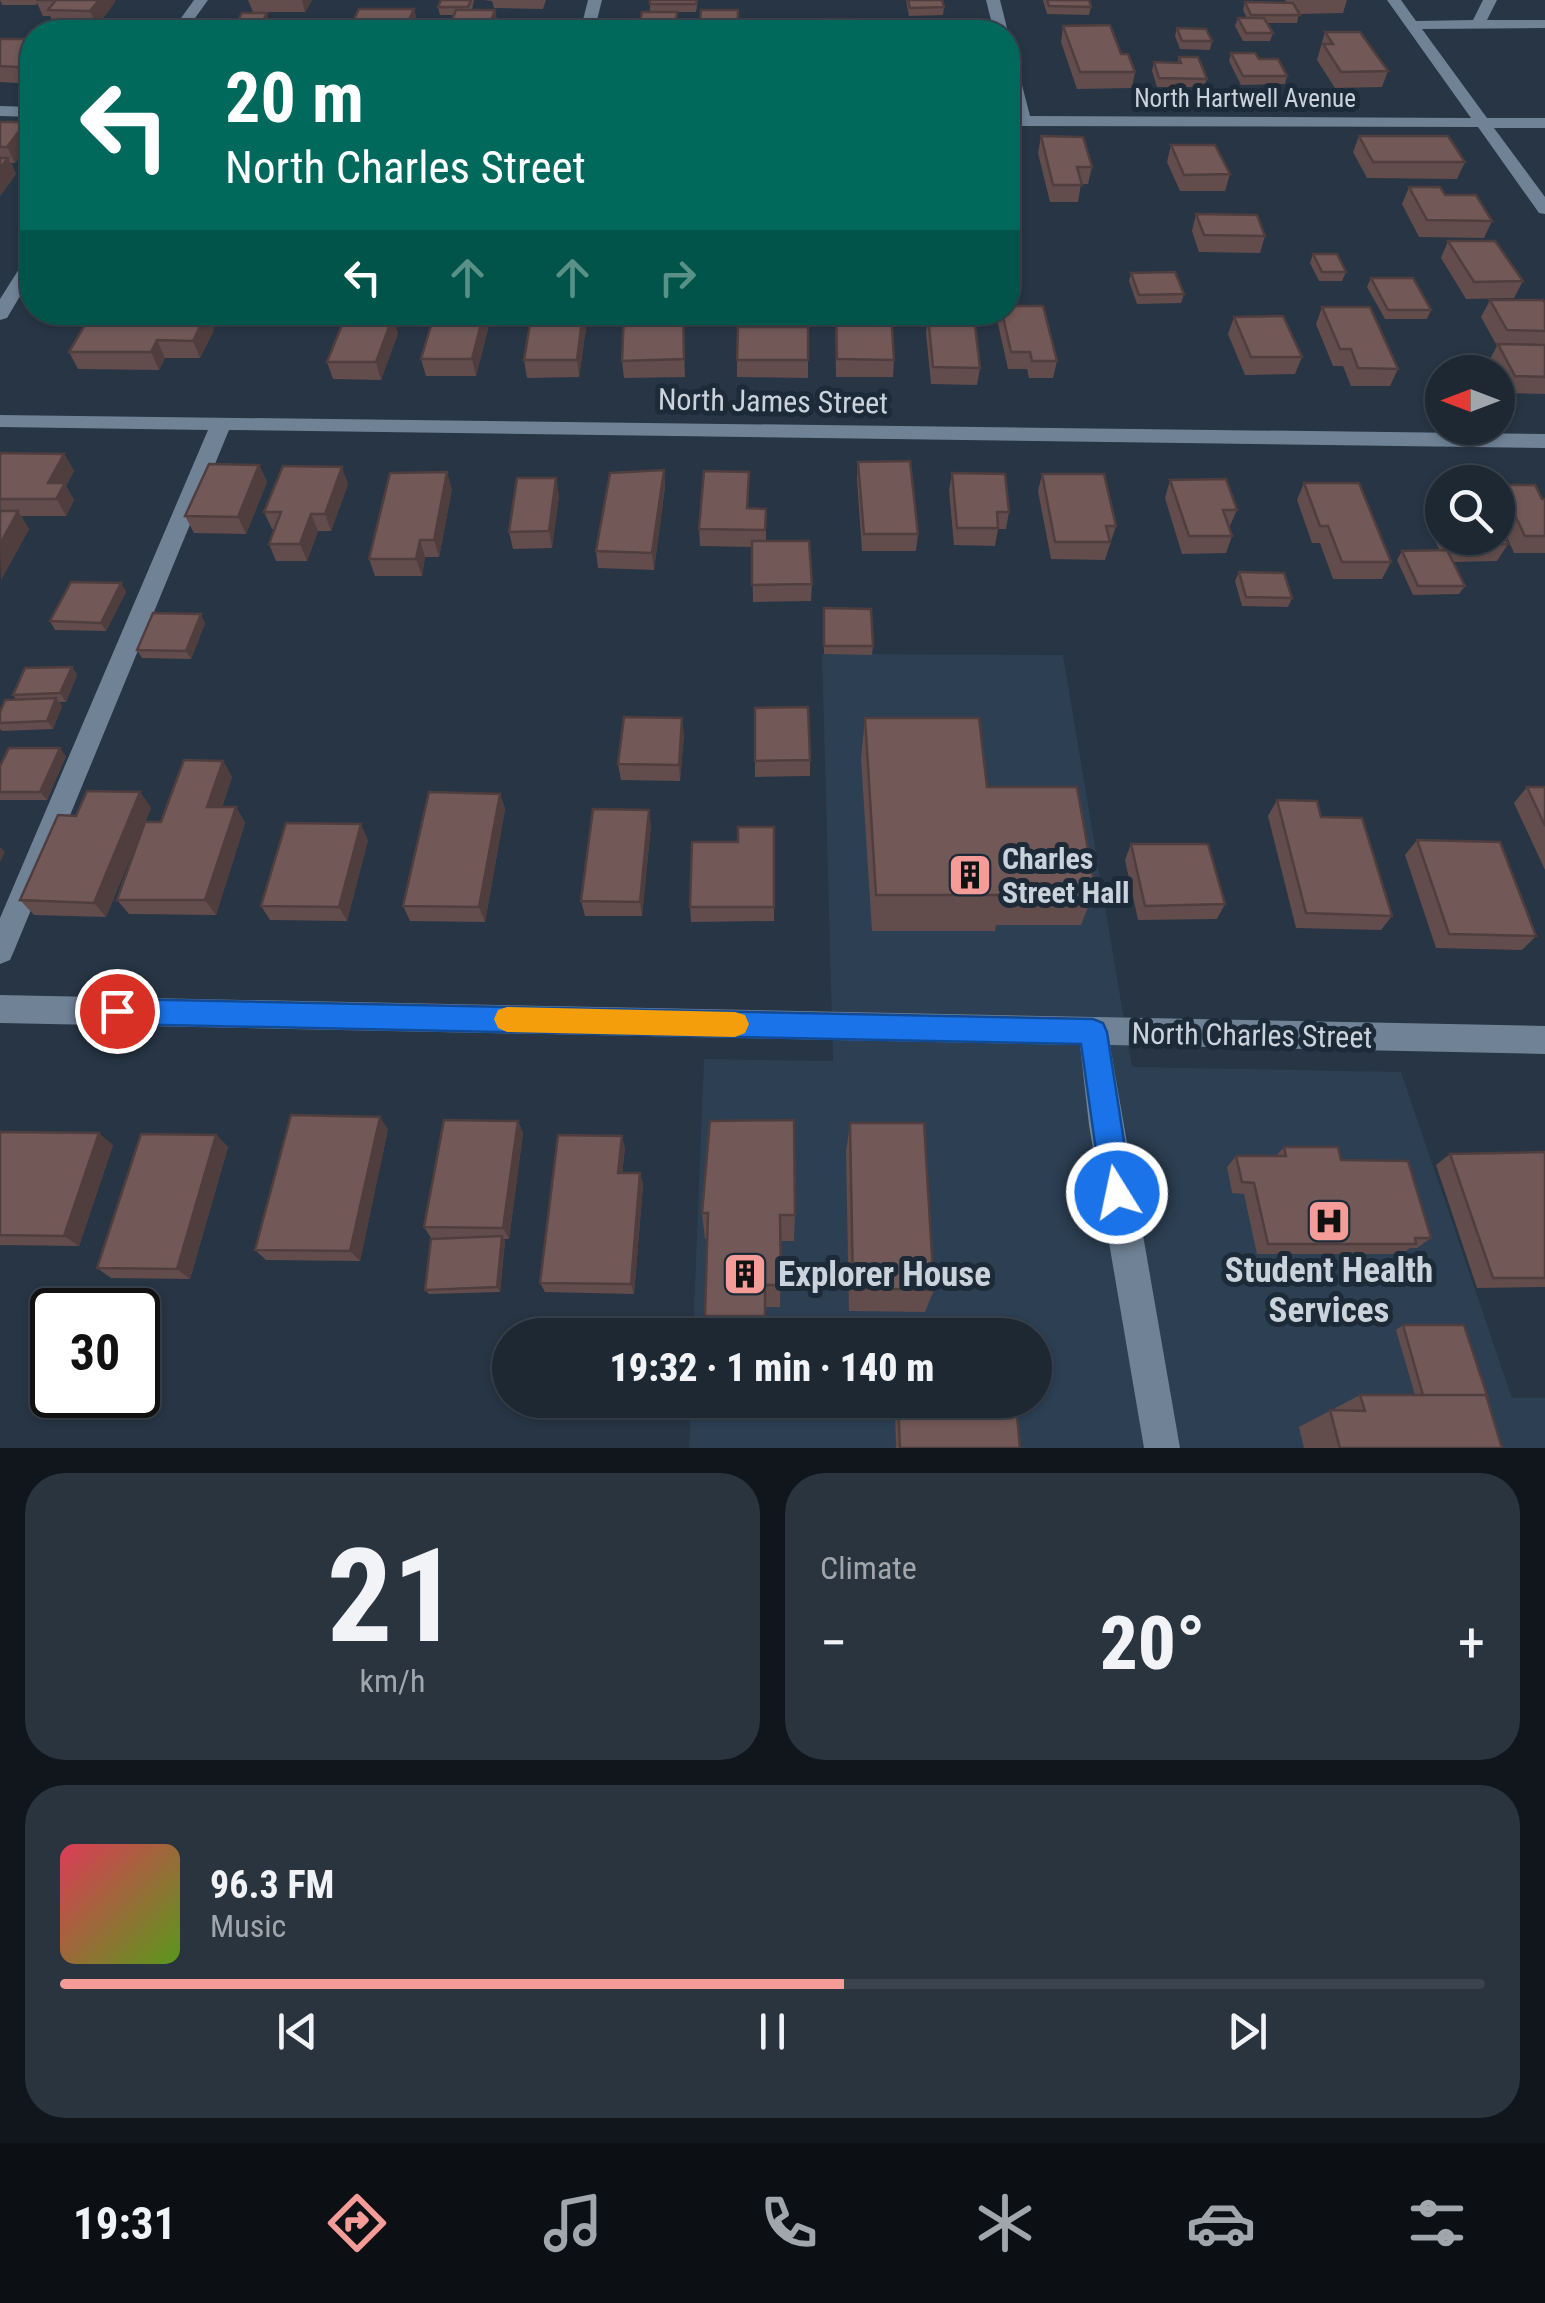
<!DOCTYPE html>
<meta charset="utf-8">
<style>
:root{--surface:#1d2833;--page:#2a343f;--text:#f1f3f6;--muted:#a0a6ac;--line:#3b444e;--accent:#f59b98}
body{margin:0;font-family:"Roboto Condensed",sans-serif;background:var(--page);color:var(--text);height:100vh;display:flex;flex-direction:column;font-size:38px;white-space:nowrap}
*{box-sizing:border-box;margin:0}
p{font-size:32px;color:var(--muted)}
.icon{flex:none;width:55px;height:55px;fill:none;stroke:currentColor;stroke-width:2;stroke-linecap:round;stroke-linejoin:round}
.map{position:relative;height:1448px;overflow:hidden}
.sheet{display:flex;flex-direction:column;gap:25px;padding:25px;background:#10161c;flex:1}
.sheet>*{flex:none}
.banner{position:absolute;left:20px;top:20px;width:1000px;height:305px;border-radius:40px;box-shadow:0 2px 8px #0004,0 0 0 2px var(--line);background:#00695c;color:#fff;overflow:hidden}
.needle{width:65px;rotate:270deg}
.controls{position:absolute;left:1425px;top:355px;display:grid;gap:20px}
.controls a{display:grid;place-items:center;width:90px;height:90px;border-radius:50%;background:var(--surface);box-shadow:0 2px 8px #0004,0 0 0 2px var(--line);font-size:50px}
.speed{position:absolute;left:30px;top:1288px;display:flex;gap:20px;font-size:50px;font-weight:700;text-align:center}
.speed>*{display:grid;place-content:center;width:130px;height:130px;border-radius:50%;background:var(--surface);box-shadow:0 2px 8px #0004,0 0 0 2px var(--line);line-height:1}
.speed .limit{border:5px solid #111;border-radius:15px;background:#fff;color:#111}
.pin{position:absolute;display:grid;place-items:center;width:85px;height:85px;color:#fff;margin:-42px;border:5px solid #fff;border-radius:50%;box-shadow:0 2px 10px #0007}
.me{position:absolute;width:110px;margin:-55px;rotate:350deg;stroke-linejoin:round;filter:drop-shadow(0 0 8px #0008)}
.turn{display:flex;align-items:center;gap:35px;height:210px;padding:0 40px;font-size:45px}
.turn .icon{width:130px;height:130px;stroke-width:2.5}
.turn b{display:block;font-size:70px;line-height:85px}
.lanes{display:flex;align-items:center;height:95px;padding:0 40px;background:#0003;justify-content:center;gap:50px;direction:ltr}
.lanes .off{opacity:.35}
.big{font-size:75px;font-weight:800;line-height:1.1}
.sheet .card{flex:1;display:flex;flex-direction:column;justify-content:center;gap:15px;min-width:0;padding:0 35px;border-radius:40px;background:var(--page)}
.sheet .dial{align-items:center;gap:0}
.dial b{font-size:130px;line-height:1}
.song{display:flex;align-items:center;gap:30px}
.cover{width:120px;height:120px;border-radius:15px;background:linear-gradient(135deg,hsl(350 70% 55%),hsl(90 70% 35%))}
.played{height:10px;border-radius:5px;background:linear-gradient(90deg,var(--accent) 55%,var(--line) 55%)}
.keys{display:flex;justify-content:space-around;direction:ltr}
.heat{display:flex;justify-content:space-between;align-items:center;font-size:55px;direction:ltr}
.sheet .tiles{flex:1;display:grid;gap:25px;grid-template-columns:1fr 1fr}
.card:last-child{grid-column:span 2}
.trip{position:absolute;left:492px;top:1318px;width:560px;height:100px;border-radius:50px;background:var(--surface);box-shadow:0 2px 8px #0004,0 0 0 2px var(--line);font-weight:800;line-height:100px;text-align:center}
.tabs{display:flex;height:160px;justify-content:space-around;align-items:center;background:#0c1014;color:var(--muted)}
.tabs .icon{width:70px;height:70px}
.tabs .on{color:var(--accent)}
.tabs b{font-size:45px;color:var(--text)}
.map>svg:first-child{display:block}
</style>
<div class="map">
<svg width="1545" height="1448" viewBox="0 0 1545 1448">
<rect width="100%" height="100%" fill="#273544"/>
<path fill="#2c3f53" d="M822 654 1063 655 1132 1067 1401 1072 1512 1398H1545V1448H689L691 1400H1035V1335H693L704 1059 833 1061Z"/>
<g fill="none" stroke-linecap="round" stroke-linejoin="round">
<path fill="#6f8296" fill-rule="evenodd" d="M194 0H208L185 32H171Z
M588 0H602L594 32H580Z
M986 0H1000L1008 32V33L994 32Z
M1387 0H1401L1416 21 1473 20 1483 0H1497L1487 20H1545V28L1422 29 1487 118H1545V128H1494L1545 197V214L1539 213 1478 127 1008 126V116H1014L1008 88V54L1015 58 1030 116 1471 118Z
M0 106 32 107V117L0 116Z
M32 257V276L7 318 0 320V299L26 258Z
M0 415 1545 434V448L229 430 14 951 10 960 0 964V918L208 430 0 427Z
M0 995 1545 1026V1054L1110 1045 1180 1448H1144L1089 1125 1080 1045 0 1023Z"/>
</g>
<path fill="#624d4c" d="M0 0H115V2L97 26H54L50 16H43L37 3 36 5H2Z
M248 0H312L305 12H253Z
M441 0H474L472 10H495L498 26 454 15H440L438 7Z
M483 0H546L543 9 494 8 492 1Z
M650 0H698L696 12H650Z
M906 0H942L944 7 943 15 909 16Z
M1043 0H1089L1091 7 1089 15 1047 14Z
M1285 0H1347L1343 13 1299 14 1297 23H1267L1273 33 1270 41H1243L1235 26 1238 18H1247L1243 10 1245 2 1287 3Z
M414 9 416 17 409 32 354 31 352 23Z
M738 10 739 30H701L700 22Z
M269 21 263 32H237L235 26Z
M1063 26 1121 54 1135 72 1132 88 1077 89 1061 42Z
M1177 28 1212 41 1210 50 1180 49 1175 36Z
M1325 32 1388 71 1382 87 1335 88 1317 60Z
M0 39H32V84L0 82Z
M1231 53 1259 59 1287 76 1285 84 1241 85 1229 61Z
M1179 57 1207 79 1204 87H1157L1152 71 1154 62 1178 63Z
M0 122H26L32 137V140L15 163H11L16 174 0 196Z
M1041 136 1092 167 1088 184H1081L1078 202H1050L1038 153Z
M1359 136 1465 162 1457 179 1367 178 1353 152Z
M1171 145 1230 174 1225 191H1180L1167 162Z
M1409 187 1445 195 1492 221 1484 238 1419 237 1402 204Z
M1196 214 1265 236 1260 253 1199 252 1192 231Z
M1448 241 1523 281 1514 298 1466 299 1441 258Z
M1313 254 1346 272 1342 281H1319L1310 263Z
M1008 257 1015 281 1014 290H1008Z
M1131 273 1184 294 1181 303 1137 304 1129 281Z
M1371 278 1431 310 1427 319H1385L1367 287Z
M1490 300 1545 303V394L1506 393 1498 377V372H1495L1489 361 1497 346 1481 317Z
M1322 307 1398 369 1390 386H1351L1343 366H1333L1316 324Z
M258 312 254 322 221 323 218 314Z
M583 312 586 328 579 377 527 378 524 360Z
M683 312 685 377 624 378 622 361Z
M835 312H897L891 313 894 360 893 377H836Z
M1000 312H1008L1057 361 1053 378H1029L1027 369H1008L998 324Z
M928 316 980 368 977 385 931 384 926 333Z
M1234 317 1302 357 1295 374 1245 375 1228 334Z
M489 325 476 376H426L421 359Z
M808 327V378L737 377V360Z
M214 330 200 358H165L159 370 78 369 69 352Z
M398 333 381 380 333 379 327 362Z
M0 453 64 454 74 471 66 486 74 500 66 516H21L29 529 1 580Z
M858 462 918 534 916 551H862L857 479Z
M259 465 267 482 246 534 194 533 185 516Z
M664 470 665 487 654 570 598 568 596 551Z
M749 472 748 508 766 509V541L812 584 811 601 753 602 752 547 700 546 699 529Z
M952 473 1009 512 1006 529H998L995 546 954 545 949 490Z
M1042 474 1116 526 1105 560 1051 559 1038 491Z
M1170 480 1237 510 1229 528 1232 536 1226 553 1182 554 1165 498Z
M1304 483 1391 562 1382 579H1333L1320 543H1312L1297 500Z
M348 484 331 531H318L307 561H276L269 544 275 529H272L264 512Z
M1500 485 1545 499V553H1514L1498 517V489Z
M1441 488H1442V538H1498L1508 544 1497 561 1453 562 1465 586 1459 594 1413 595 1397 560 1402 551H1440L1426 523 1434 510 1431 505Z
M452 489 439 557H425L422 576H375L369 559Z
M559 495 552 548 513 549 509 532Z
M1239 572 1292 598 1288 607 1242 606 1235 581Z
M121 583 126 592 106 631 55 630 50 621Z
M824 608 873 646 872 655 824 654Z
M205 623 191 659 142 658 137 650Z
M72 667 77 675 66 702H59L62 706 53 729 2 731 0 729V712L16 699 13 695Z
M755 708 810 760V776L755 777Z
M865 718 987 787 1095 889 1081 925H996L995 931H872L861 758Z
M684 734 680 781 621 780 618 764Z
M66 756 47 800H0V766Z
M223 761 232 777 222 807H236L245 823 216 915 129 914 117 900Z
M1527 787H1545V870L1514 803Z
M140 792 151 808 106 917 34 915 20 900 76 816Z
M500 794 505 809 485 922 410 921 403 906Z
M1277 800 1321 817 1392 916 1381 930 1296 928 1268 816Z
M651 825 642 916H585L581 901Z
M774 827V921L691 922 690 907 738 842Z
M368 840 347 921 270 920 261 906Z
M1417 840 1536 936 1522 950 1436 948 1405 855Z
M1131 844 1225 904 1217 919 1138 920 1125 860Z
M518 1121 523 1133 509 1239H504L505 1241 500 1292 429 1294 425 1290 453 1238H431L424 1227Z
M850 1123 934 1290 925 1312 849 1311 846 1152Z
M388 1129 360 1261 266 1260 255 1250Z
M0 1132 113 1145 79 1246 0 1245Z
M216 1135 228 1147 190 1279 111 1278 97 1268Z
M1284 1147 1341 1160 1431 1238 1417 1248H1410L1402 1254H1257L1244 1194 1232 1193 1227 1167 1236 1156H1276Z
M625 1148 622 1173H640L643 1185 634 1294 545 1292 540 1283Z
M1545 1152V1287L1477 1288 1436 1165 1450 1154Z
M702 1213 795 1215 794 1241H781L780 1307H765V1335H708L705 1316 708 1239H705Z
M1403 1325 1487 1399 1502 1448H1304L1299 1427 1360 1395H1415L1396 1330Z
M898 1402 1020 1448H896L895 1409Z"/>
<path fill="#503e3e" d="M99 0H115V2L97 26 90 11Z
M302 0H312L305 12Z
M414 9 416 17 409 32 407 24Z
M495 10 498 26 495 32H487Z
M267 13 269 21 262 32 260 26Z
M26 122 32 140 15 163 7 147Z
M8 158 16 174 0 196V168Z
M207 312 214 330 200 358 193 341Z
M251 312H258L254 322 251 313Z
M484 312H486L489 325 476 376 472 359Z
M583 312 586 328 579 377 577 360Z
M393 316 398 333 381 380 376 362Z
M157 340 165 358 159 370 151 352Z
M64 454 74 471 66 486 74 500 66 516 48 483Z
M259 465 267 482 246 534 238 517Z
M342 467 348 484 331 531 325 514Z
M664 470 665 487 654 570 652 553Z
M447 472 452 489 439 557 434 540Z
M556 478 559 495 552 548 549 531Z
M18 511 29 529 1 580 0 544Z
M311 514 318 531 307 561 300 544Z
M420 540 425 557 422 576 416 559Z
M121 583 126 592 106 631 101 623Z
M201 614 205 623 191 659 186 651Z
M72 667 77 675 66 702 60 693Z
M56 698 62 706 53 729 47 721Z
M682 718 684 734 680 781 679 765Z
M60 748 66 756 47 800 40 792Z
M223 761 232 777 216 823 207 807Z
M140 792 151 808 106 917 94 903Z
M500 794 505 809 485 922 479 907Z
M236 807 245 823 216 915 205 900Z
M649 810 651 825 642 916 640 902Z
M361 824 368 840 347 921 339 907Z
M0 847 5 852 0 862Z
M380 1117 388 1129 360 1261 350 1251Z
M518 1121 523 1133 509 1239 503 1228Z
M99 1133 113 1145 79 1246 64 1236Z
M216 1135 228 1147 190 1279 177 1269Z
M622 1136 625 1148 621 1185 618 1173Z
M640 1173 643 1185 634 1294 631 1284Z
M502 1236 505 1241 500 1292 497 1287Z"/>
<path fill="#725958" stroke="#503e3e" stroke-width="2.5" d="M36 0H99L90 11 48 10 56 0Z
M441 0H471L468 7H438Z
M650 0H697L696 4H650Z
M908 0H942L944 7 910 8Z
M1047 0H1089L1091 7 1049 6Z
M1245 2 1293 3 1300 15H1251Z
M359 9H414L407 24 352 23Z
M456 10H495L487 32H447Z
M701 10H738V22H700Z
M642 12H677L676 26H681L680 32H638Z
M242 13H267L260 26H235Z
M1238 18H1264L1273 33H1246Z
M827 19H851L852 32H827Z
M907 22H942L944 32H908Z
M1110 25 1121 54H1128L1135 72H1080L1063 26Z
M1177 28 1206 29 1212 41H1182Z
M292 29H329L327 32H290Z
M1325 32H1360L1388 71 1341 72 1323 44H1333Z
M0 39H32V68L0 66Z
M1231 53H1255L1259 59H1278L1287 76H1243Z
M1179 57H1198L1207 79 1159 78 1154 62 1181 63Z
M0 122H26L7 147H0Z
M1041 136 1083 137 1092 167H1077L1082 185H1053Z
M1359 136H1448L1465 162H1373Z
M1171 145H1215L1230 174 1184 175Z
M0 158H8L0 168Z
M1409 187H1440L1445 195H1476L1492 221 1427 220Z
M1196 214 1257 215 1265 236 1204 235Z
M1448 241H1495L1523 281 1474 282Z
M1313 254H1337L1346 272H1322Z
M1008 257H1010L1015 281H1008Z
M1175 272 1184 294 1139 295 1131 273Z
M1371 278H1413L1431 310H1388Z
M1490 300H1543L1545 303V331L1507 330Z
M1008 306H1043L1057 361H1032L1030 352H1011L1002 312H1008Z
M1322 307H1370L1398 369 1358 368 1351 349H1340Z
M174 312H207L193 341 157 340 151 352H69L86 323 168 324Z
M218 312H251L218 314Z
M435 312H484L472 359H421Z
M532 312H583L577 360H524Z
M683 312 684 359 622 361 624 314Z
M836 312H891L894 360 837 359Z
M346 315 393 316 376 362H327Z
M928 316 974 317 980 368 933 367Z
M1283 316 1302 357H1251L1234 317Z
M738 327H808V360H737Z
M1498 344 1545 345V377L1515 376Z
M0 453 64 454 48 483H65L56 499H0Z
M910 461 918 534H864L858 462Z
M209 464 259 465 238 517 185 516Z
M283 466 342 467 325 514H311L300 544H269L281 512H264Z
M664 470 652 553 596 551 610 473Z
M704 471 749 472 747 508 766 509 765 530 699 529Z
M447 472 434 540H420L416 559H369L390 473Z
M952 473 1005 474 1009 512H997L998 528H957Z
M1042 474H1104L1116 526H1106L1110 542H1055Z
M517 478H556L549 531 509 532Z
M1226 479 1237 510H1223L1232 536H1189L1170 480Z
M1304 483H1359L1391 562H1342L1328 526H1320Z
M1500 485H1535L1542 499H1545V536H1525Z
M1436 506H1442V519Z
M0 511H18L0 544Z
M1498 525 1508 544 1455 545 1451 538H1498Z
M752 541H809L812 584 752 585Z
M1447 550 1465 586H1418L1402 551Z
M1239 572 1284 573 1292 598 1246 597Z
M71 582 121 583 101 623 50 621Z
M824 608 871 609 873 646H824Z
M153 613 201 614 186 651 137 650Z
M72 667 60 693 13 695 25 668Z
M56 698 47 721 0 723V712L5 700Z
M808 707 810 760 755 761V708Z
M624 717 682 718 679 765 618 764Z
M865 718H979L987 787H1077L1095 889H1004L1005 895H876Z
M9 748H60L40 792H0V766Z
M184 760 223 761 207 807H236L205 900H117L145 822H161Z
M1527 787H1545V826Z
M87 791 140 792 94 903 20 900 58 815 76 816Z
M429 792 500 794 479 907 403 906Z
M1277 800 1317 801 1321 817 1362 818 1392 916 1306 913Z
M593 809 649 810 640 902 581 901Z
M286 823 361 824 339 907 261 906Z
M738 827H774V907H690L692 842H738Z
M1417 840 1500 842 1536 936 1449 934Z
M1131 844H1208L1225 904 1145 906Z
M291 1115 380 1117 350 1251 255 1250Z
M444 1120 518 1121 503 1228 424 1227Z
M794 1120 795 1215H780L781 1285H765V1316H705L708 1213H702L710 1121Z
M850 1123H924L934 1290 853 1288Z
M0 1132 99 1133 64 1236 0 1235Z
M141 1134 216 1135 177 1269 97 1268Z
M558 1135 622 1136 618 1173H640L631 1284 540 1283Z
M1284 1147H1338L1341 1160 1408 1161 1431 1238H1415L1416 1244H1268L1254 1183 1242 1182 1236 1156H1286Z
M1545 1152V1278H1493L1450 1154Z
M502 1236 497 1287 425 1290 431 1239Z
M1403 1325H1464L1488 1398H1487L1486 1395H1423Z
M1360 1395H1486L1502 1448H1340L1330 1410 1365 1411Z
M898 1402 1016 1405 1020 1448H900Z"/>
<path fill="#1a73e8" stroke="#114b97" stroke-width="2.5" d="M117 999 1093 1019 1103 1023 1107 1032 1132 1193 1127 1203 1117 1208 1107 1203 1102 1193 1081 1044 117 1024 107 1020 103 1011 107 1002Z"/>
<path fill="#f59e0b" d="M507 1007 735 1012 745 1015 749 1024 745 1033 735 1037 507 1032 498 1028 494 1019 498 1010Z"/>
<defs>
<g id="building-square" transform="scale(2.25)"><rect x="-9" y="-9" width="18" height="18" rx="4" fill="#f59b98" stroke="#1d2b39"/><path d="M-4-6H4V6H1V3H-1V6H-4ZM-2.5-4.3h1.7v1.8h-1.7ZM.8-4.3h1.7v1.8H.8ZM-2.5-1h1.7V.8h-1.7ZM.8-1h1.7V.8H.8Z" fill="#111"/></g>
<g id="hospital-square" transform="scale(2.25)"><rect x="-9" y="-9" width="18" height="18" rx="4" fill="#f59b98" stroke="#1d2b39"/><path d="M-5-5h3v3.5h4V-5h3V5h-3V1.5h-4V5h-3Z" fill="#111"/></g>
</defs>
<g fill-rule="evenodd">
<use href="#building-square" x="970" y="875"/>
<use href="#hospital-square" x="1329" y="1221"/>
<use href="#building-square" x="745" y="1274"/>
</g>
<g text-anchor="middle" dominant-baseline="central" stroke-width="10" stroke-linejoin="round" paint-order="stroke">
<g font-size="25" fill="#cad2dc" stroke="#1d2b39">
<text x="1245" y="98">North Hartwell Avenue</text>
</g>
<g font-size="30" fill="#cad2dc" stroke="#1d2b39">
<text transform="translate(773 401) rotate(1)">North James Street</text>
<text transform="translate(1252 1035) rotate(1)">North Charles Street</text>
</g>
<g font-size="30" font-weight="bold" fill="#cad2dc" stroke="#1d2b39" text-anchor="start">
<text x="1002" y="858">Charles<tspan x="1002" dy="34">Street Hall</tspan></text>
</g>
<g font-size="35" font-weight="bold" fill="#cad2dc" stroke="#1d2b39">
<text x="1329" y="1270">Student Health<tspan x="1329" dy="40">Services</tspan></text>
<text x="778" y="1274" text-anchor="start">Explorer House</text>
</g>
</g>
</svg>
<div class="controls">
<a><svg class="needle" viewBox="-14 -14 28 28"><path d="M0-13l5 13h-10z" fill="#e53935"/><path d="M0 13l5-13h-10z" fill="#a0a6ac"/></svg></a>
<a><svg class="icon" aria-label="search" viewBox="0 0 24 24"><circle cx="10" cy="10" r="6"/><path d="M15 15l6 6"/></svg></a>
</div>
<div class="speed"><div class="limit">30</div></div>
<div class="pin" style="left:117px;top:1011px;background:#d93025"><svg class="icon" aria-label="arrive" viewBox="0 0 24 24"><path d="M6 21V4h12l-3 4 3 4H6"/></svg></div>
<svg class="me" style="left:1117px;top:1193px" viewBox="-20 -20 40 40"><circle r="17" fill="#1a73e8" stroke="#fff" stroke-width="3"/><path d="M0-11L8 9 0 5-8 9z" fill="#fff"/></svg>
<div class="trip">19:32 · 1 min · 140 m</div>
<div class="banner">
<div class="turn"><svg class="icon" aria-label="left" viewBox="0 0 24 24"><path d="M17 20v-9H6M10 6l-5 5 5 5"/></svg><div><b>20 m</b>North Charles Street</div></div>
<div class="lanes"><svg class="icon" aria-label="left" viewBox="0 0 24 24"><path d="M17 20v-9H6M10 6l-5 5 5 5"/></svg><svg class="icon off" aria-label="ahead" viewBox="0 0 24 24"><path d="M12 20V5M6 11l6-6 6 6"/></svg><svg class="icon off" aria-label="ahead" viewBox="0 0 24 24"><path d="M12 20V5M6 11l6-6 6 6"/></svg><svg class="icon off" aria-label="right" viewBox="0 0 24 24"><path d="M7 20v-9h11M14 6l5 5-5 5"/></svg></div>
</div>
</div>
<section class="sheet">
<div class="tiles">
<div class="card dial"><b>21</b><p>km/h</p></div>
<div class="card"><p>Climate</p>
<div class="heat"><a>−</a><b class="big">20°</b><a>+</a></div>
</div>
<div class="card">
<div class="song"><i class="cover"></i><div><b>96.3 FM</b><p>Music</p></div></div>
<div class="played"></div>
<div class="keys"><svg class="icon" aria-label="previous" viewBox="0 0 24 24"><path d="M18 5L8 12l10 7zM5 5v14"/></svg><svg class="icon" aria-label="pause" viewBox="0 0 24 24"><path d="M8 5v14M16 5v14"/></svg><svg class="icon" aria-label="next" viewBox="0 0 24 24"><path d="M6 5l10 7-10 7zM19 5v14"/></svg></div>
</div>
</div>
</section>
<nav class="tabs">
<b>19:31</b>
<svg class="icon on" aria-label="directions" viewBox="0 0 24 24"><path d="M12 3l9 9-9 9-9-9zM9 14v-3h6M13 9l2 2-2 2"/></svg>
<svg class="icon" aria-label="music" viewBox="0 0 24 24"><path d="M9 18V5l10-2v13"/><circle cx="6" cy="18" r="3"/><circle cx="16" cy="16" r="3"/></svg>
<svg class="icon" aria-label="phone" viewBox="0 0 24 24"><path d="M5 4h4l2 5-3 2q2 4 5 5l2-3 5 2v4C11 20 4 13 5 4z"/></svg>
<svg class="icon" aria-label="climate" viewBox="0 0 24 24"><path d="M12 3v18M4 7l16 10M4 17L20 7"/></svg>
<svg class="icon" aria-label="car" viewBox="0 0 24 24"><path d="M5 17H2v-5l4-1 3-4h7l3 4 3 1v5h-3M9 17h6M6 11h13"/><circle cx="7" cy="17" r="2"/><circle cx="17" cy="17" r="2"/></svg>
<svg class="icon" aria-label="filters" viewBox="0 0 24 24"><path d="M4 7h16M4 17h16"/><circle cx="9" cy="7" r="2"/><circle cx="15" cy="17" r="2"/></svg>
</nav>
